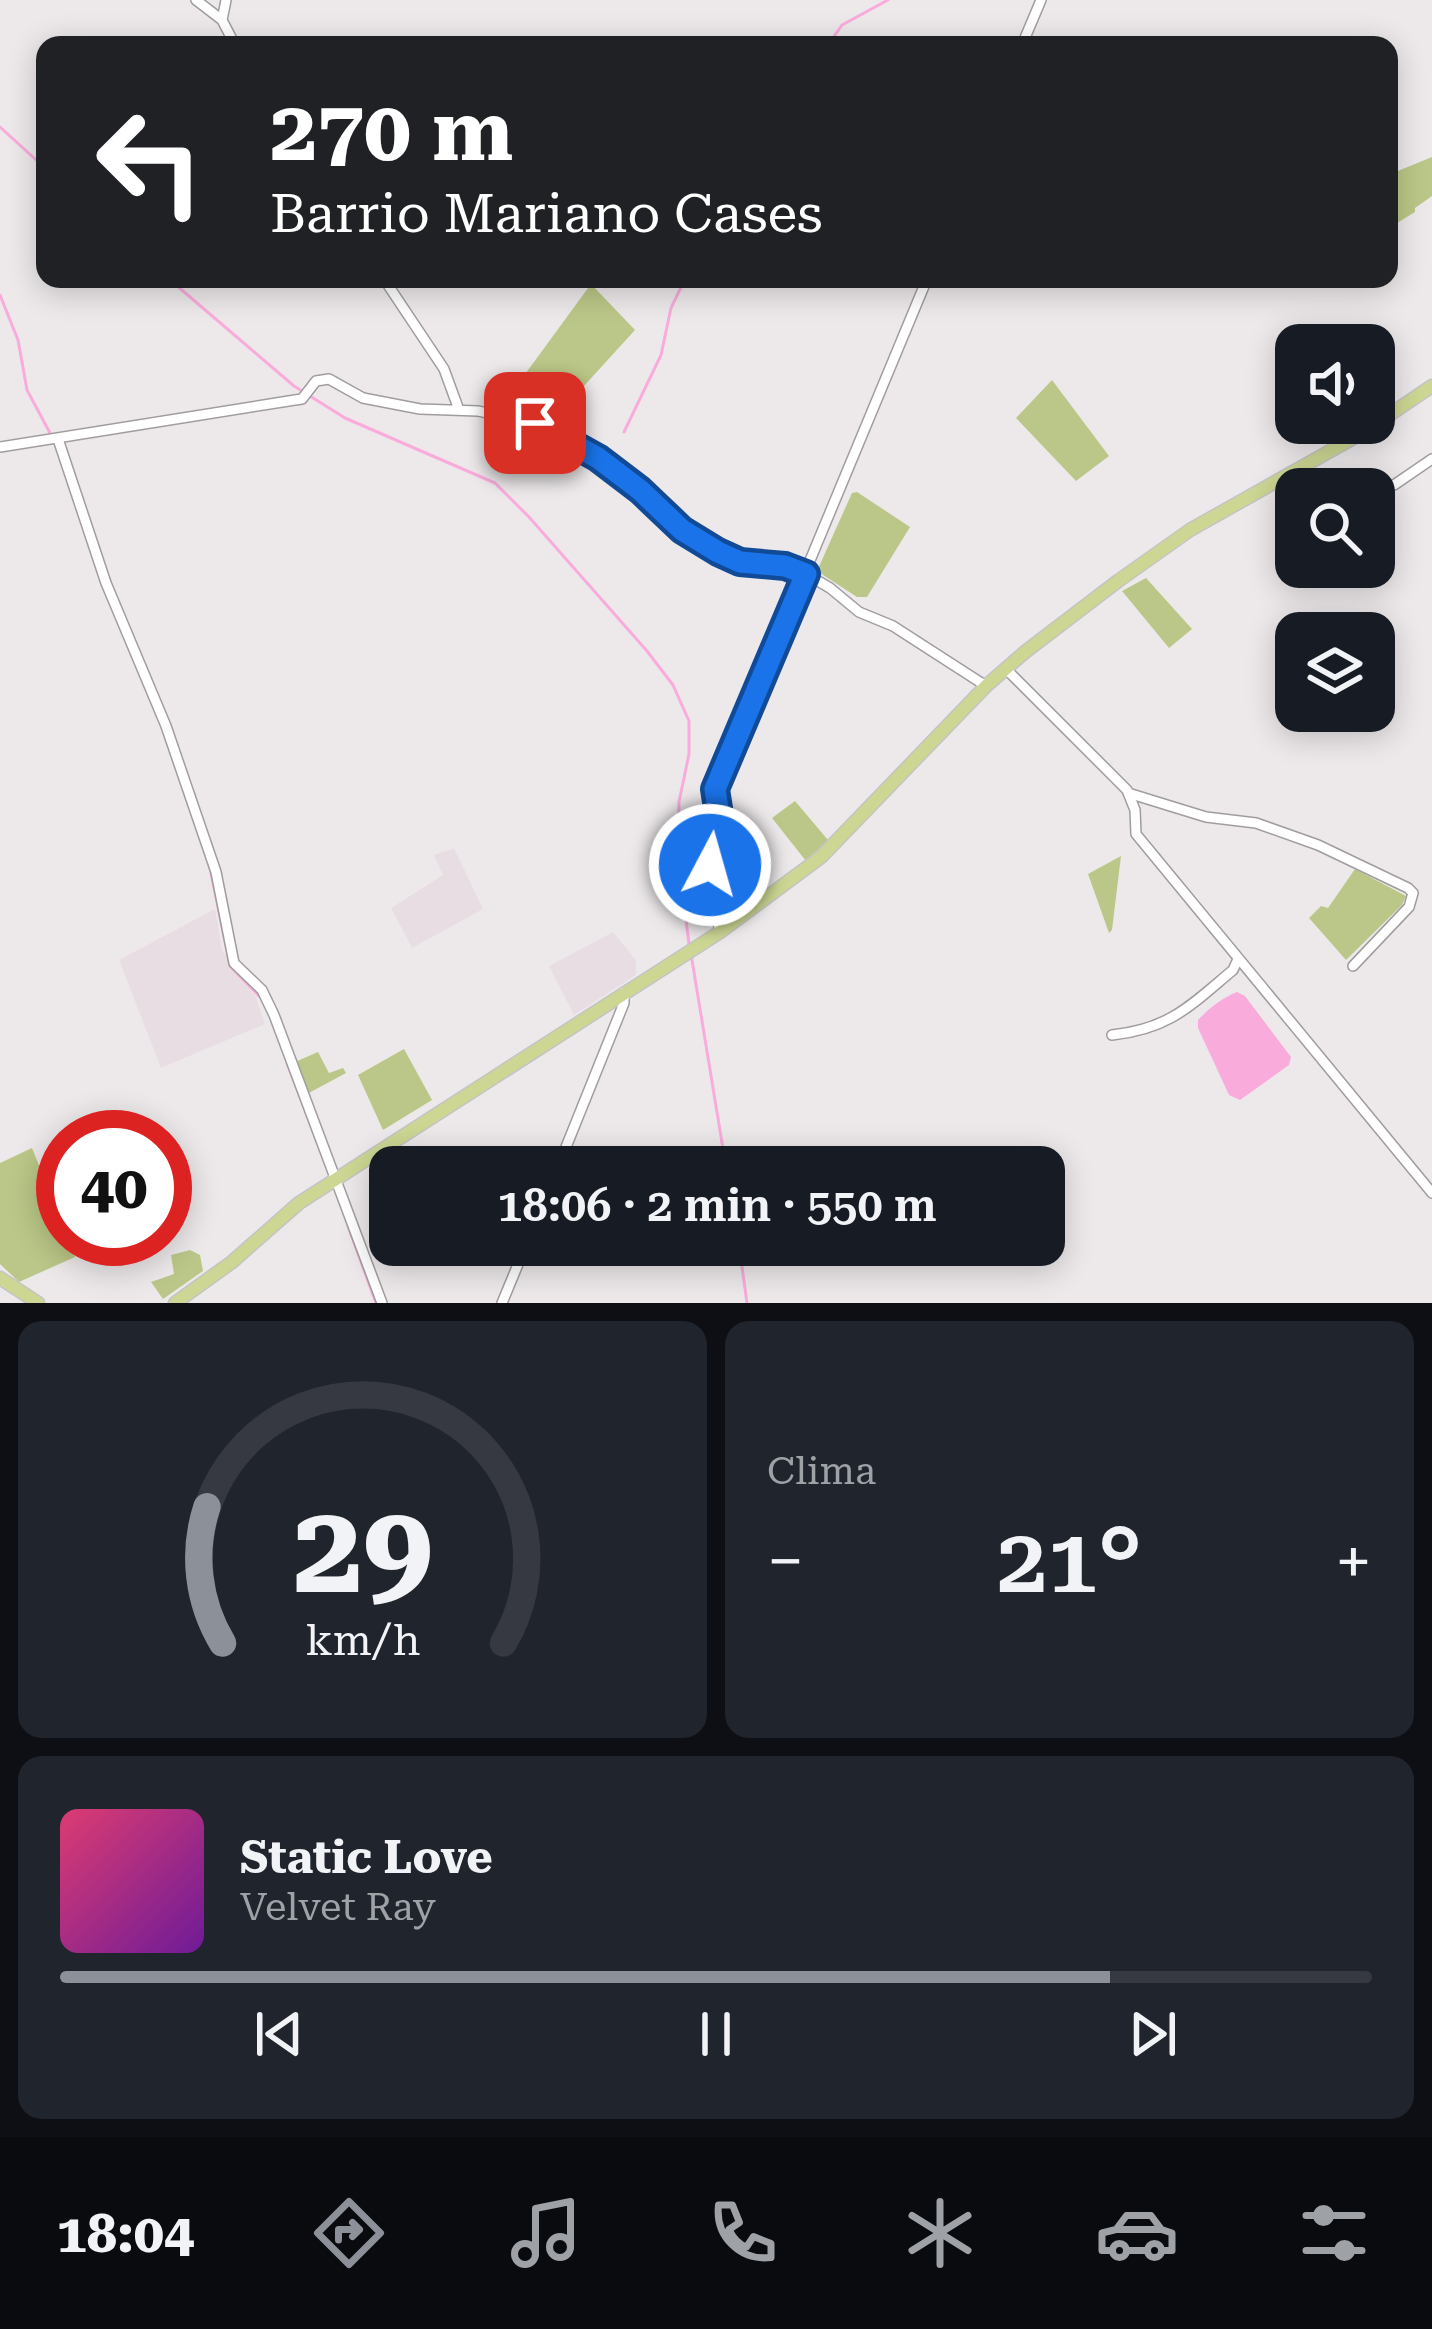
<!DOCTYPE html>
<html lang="es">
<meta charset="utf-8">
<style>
:root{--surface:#171b24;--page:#20242c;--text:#f1f3f6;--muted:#9ea1a6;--line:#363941;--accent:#8c9099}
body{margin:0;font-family:"Roboto Serif",serif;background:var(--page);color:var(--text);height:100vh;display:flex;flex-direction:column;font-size:45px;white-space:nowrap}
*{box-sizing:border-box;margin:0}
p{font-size:39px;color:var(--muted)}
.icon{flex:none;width:66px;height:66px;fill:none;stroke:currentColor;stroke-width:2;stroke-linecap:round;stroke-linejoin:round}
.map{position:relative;height:1303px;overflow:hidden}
.panel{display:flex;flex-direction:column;gap:18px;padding:18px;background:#0d0f14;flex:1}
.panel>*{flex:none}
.guide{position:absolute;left:36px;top:36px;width:1362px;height:252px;border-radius:24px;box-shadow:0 6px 30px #0003;background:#202124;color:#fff;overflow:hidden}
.tools{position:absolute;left:1275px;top:324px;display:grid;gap:24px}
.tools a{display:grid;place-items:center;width:120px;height:120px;border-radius:24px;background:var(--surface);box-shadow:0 6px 30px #0003;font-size:60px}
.speed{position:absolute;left:36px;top:1110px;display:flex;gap:24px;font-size:60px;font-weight:700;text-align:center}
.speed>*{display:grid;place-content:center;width:156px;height:156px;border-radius:50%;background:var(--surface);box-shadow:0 6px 30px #0003;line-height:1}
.speed .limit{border:18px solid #d22;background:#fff;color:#111}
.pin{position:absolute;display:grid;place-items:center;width:102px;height:102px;color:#fff;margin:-51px;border-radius:24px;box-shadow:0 6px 18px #0006}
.me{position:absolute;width:132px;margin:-66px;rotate:6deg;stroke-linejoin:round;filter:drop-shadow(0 0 9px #0008)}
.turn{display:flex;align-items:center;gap:42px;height:252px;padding:0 36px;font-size:54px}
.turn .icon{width:156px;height:156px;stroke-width:2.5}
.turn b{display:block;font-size:84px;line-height:102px}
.big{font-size:90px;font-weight:600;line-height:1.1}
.panel .widget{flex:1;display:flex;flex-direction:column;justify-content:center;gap:18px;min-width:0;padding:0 42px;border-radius:24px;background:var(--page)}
.panel .dial{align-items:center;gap:0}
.dial svg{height:312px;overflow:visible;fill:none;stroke:var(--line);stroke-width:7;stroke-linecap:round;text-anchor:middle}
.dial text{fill:var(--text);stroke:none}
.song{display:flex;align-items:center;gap:36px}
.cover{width:144px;height:144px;border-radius:18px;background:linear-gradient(135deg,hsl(340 70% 55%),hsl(280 70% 35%))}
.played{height:12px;border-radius:6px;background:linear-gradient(90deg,var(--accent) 80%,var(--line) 80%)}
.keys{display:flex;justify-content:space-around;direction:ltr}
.heat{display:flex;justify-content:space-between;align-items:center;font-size:66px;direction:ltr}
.panel .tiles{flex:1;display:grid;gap:18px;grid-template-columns:1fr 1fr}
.widget:last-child{grid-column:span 2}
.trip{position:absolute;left:369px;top:1146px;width:696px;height:120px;border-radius:24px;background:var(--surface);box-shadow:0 6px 30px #0003;font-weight:600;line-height:120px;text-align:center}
.tab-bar{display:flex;height:192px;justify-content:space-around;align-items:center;background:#090b0e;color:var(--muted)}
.tab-bar .icon{width:84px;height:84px}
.tab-bar .on{color:var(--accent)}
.tab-bar b{font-size:54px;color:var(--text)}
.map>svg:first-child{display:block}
</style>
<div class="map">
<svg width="1432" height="1303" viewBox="0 0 1432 1303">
<rect width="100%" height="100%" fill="#ede9eb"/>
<path fill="#e9dde4" d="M454 848 483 909 412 948 391 908 443 875 434 855Z
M215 909 222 950 256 998 265 1024 161 1068 119 960Z
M613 932 636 960V975L574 1015 549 966Z"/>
<path fill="#bbc788" d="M1432 157V196L1415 208V212L1389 228V178L1393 173Z
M591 284 635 330 563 409 523 377Z
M1052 380 1109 456 1076 481 1016 418Z
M857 492 910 527 867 597H857L817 571 852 493Z
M1146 578 1192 629 1169 648 1122 591Z
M795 801 828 840 806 861 772 818Z
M1121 856 1112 930 1109 933 1088 874Z
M1355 869 1406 896 1402 905 1346 960 1309 918 1321 906 1328 908Z
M404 1049 432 1100 383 1130 358 1075Z
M318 1052 329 1073 343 1068 346 1073 307 1094 295 1062Z
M32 1148 63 1225V1239H68L75 1257 19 1282 0 1264V1163Z
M190 1250 200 1255 203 1271 163 1299 151 1282 174 1274 171 1255Z"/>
<path fill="#f9acdc" d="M1237 992 1245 996 1291 1057 1289 1065 1240 1100 1229 1095 1198 1028V1020C1209 1008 1222 998 1237 992Z"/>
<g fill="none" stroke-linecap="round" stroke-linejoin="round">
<path stroke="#f9acdc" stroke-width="3" d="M828 45 842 25 888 0
M0 127 45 168
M169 279 294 386 345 418 495 483 529 517 647 651 673 685 689 721V754L679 802 678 856 689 944
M0 295 18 340 27 390 50 433
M624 432 661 355 671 308 685 279
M210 868 230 966 262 999
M691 954 726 1167
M287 1063 318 1144
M348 1226 376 1303
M739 1245 747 1303"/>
<g stroke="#a19d9f" stroke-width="12">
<path id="minor" d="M196 0 222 20 235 45
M222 20 226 0
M1022 45 1041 0
M384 279 444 369 459 410
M58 439 106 583 166 726 216 872 234 963 262 990 274 1015 382 1303
M0 447 295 400 302 399 316 381 329 379 363 398 420 409 478 411 535 423 564 437 616 471 692 537 740 562 796 568 830 588 859 612 893 626 986 686
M1394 485 1432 459
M1006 669 1127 790 1135 810 1136 834 1432 1193
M1128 793 1206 817 1256 823 1318 845 1408 888 1413 893 1409 907 1353 966
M720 932 710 885V865L720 828 715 789 927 279
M1112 1035C1170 1029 1191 1005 1233 970L1238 959
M558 1167 624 1003V992
M502 1303 526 1245"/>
</g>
<g stroke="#c4c4c4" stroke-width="15">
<path id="major" d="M0 1278 38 1303
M175 1303 232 1262 299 1203 720 932 821 857 986 686 1025 652 1118 581 1190 530 1364 432 1432 386"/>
</g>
<use href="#minor" stroke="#fff" stroke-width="9"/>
<use href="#major" stroke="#cdd793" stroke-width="12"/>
</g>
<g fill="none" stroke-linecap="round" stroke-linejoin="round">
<g stroke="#114b97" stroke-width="30">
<path id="route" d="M535 423 598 458 640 490 682 530 718 552 740 562 785 566 806 574 715 789 721 828 710 865"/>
</g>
<use href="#route" stroke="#1a73e8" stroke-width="21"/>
</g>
</svg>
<div class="tools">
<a><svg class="icon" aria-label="sound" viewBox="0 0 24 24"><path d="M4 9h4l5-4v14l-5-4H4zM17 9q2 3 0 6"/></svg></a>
<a><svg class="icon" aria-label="search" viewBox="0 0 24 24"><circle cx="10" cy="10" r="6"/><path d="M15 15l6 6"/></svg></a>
<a><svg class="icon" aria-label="layers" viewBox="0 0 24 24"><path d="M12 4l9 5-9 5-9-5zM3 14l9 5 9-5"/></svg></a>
</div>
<div class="speed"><div class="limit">40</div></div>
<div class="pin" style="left:535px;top:423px;background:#d93025"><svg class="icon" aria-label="arrive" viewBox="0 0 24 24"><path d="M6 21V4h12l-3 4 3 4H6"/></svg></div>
<svg class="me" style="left:710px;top:865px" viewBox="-20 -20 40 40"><circle r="17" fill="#1a73e8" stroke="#fff" stroke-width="3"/><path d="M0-11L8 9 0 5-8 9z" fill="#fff"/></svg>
<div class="trip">18:06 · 2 min · 550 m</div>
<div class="guide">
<div class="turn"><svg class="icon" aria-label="left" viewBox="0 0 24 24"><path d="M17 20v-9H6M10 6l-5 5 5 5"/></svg><div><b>270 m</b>Barrio Mariano Cases</div></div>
</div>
</div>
<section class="panel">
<div class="tiles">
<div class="widget dial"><svg viewBox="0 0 100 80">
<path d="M14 69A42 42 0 1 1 86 69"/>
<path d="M14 69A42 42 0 0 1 10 34" stroke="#8c9099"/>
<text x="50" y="56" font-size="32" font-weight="700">29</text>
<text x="50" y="72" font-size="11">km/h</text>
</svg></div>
<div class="widget"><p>Clima</p>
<div class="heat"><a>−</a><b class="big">21°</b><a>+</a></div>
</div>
<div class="widget">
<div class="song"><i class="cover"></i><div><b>Static Love</b><p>Velvet Ray</p></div></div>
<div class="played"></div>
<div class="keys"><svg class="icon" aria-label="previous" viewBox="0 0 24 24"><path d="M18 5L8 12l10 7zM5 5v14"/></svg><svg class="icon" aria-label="pause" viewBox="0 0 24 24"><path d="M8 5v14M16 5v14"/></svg><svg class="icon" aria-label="next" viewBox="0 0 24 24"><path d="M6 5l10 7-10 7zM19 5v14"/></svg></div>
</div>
</div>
</section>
<nav class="tab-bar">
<b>18:04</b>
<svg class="icon on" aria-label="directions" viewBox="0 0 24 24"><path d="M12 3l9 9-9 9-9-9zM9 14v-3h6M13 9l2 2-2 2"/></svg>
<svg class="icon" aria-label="music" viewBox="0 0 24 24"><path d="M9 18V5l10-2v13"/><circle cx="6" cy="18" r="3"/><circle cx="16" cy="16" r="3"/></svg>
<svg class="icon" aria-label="phone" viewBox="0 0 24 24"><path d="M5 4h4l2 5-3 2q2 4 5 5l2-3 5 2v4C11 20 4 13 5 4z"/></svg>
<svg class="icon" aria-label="climate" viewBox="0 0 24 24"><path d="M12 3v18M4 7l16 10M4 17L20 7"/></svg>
<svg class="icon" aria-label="car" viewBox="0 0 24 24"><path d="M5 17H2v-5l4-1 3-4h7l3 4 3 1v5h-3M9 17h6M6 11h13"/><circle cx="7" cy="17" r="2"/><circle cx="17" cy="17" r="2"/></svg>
<svg class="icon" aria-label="filters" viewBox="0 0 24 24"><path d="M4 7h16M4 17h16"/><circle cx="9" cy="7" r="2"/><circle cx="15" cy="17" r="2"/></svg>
</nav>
